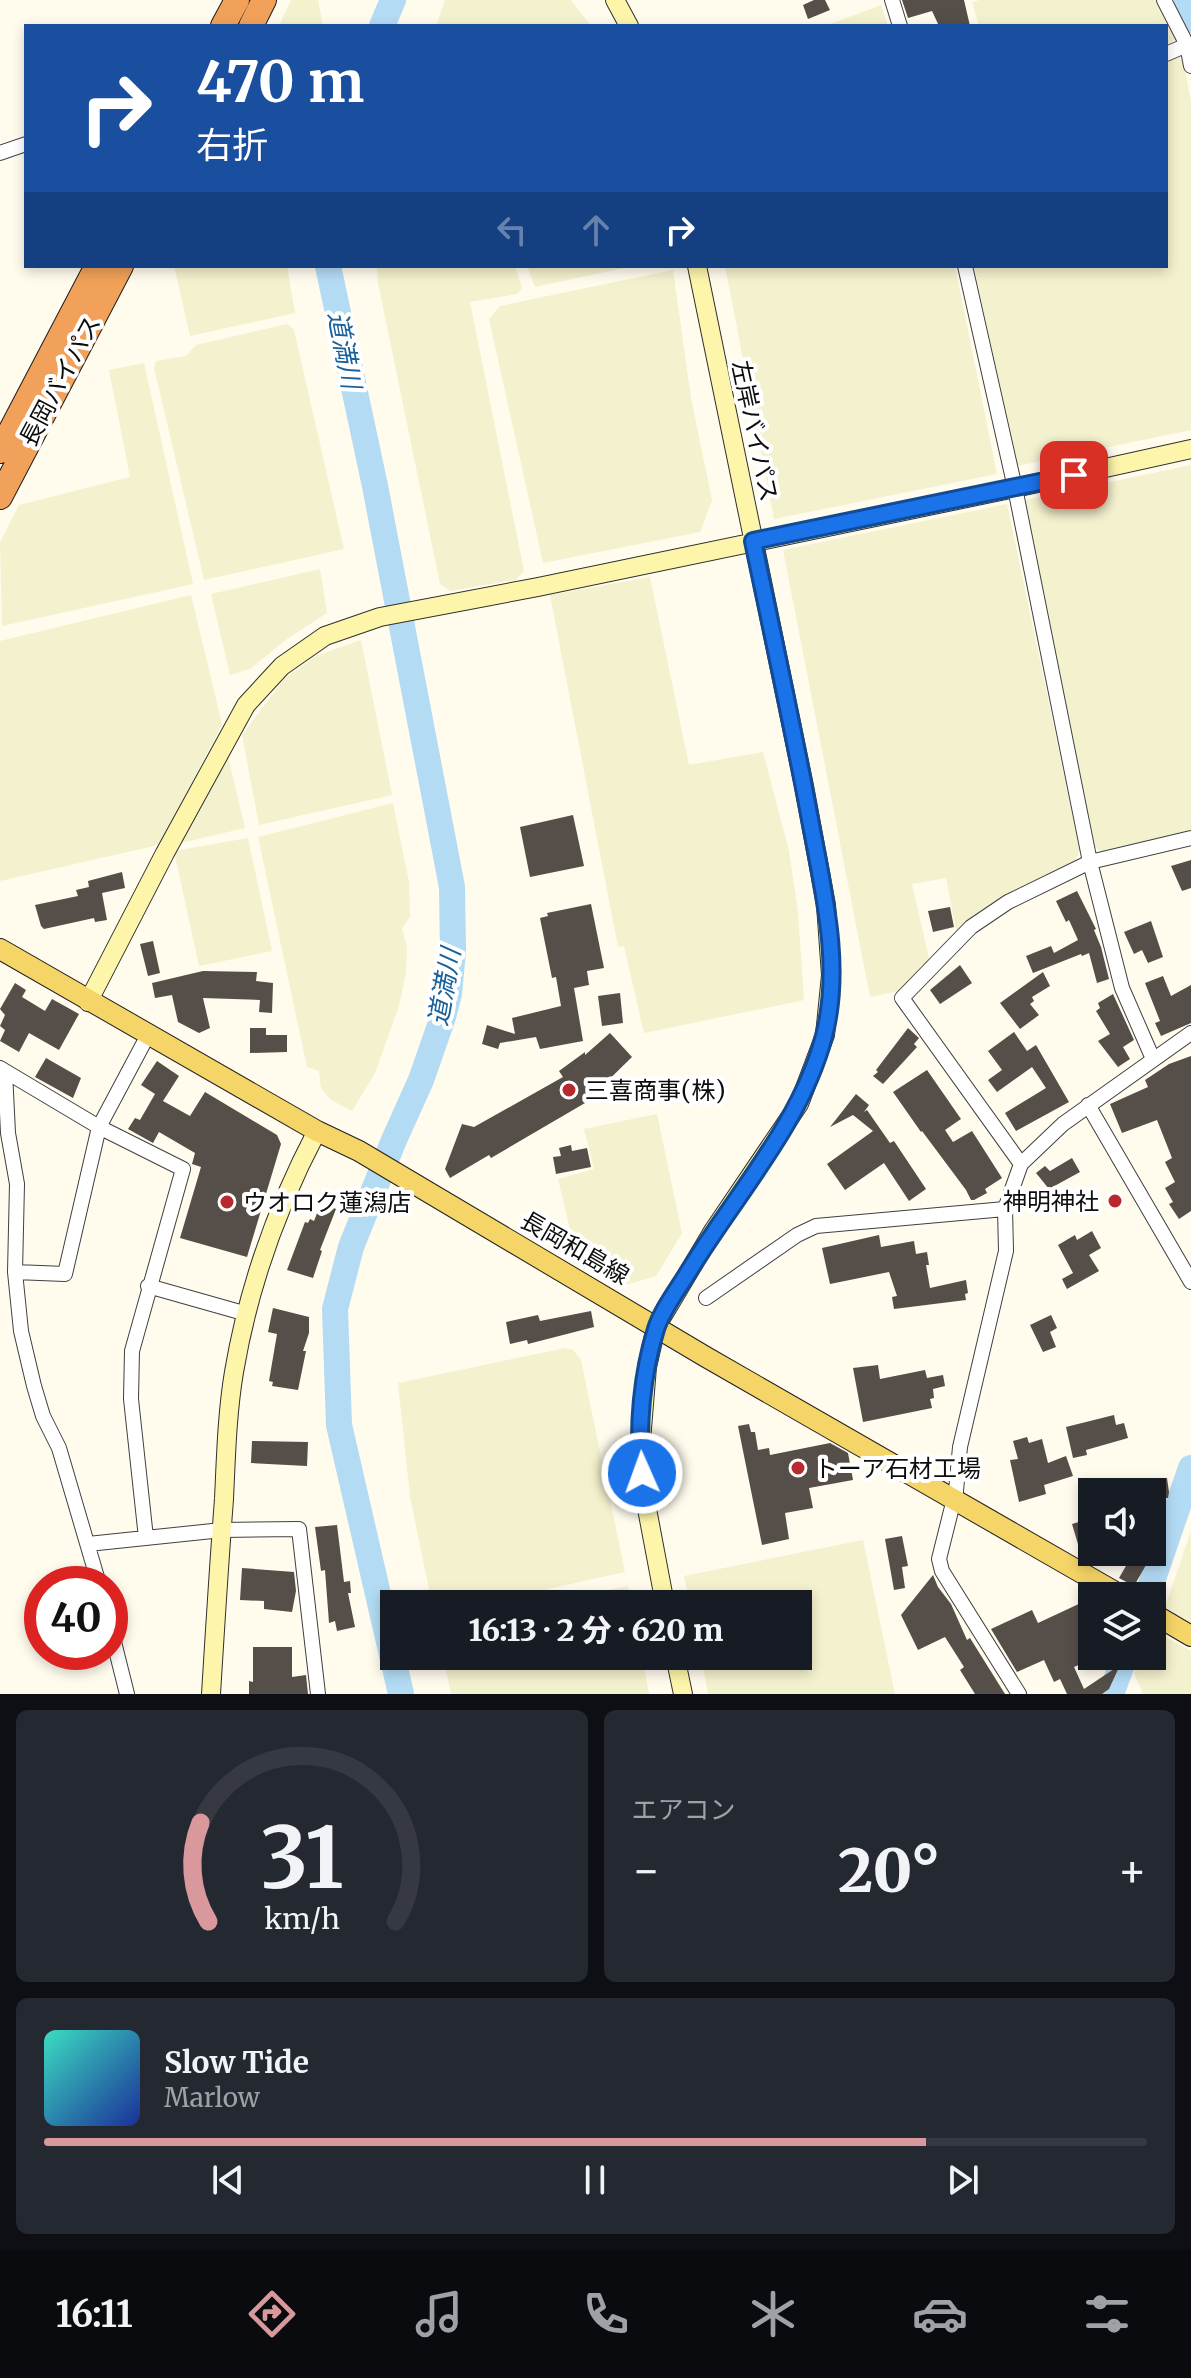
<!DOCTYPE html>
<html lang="ja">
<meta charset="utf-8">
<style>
:root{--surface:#171b24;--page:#242831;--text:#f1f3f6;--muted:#9ea1a6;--line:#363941;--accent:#d8989c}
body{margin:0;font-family:Merriweather,"Noto Sans JP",serif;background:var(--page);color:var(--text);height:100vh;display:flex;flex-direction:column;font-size:30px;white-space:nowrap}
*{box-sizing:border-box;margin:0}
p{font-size:26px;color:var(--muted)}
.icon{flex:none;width:44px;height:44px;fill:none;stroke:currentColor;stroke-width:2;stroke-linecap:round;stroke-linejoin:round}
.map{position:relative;height:1694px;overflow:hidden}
.details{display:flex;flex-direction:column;gap:16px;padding:16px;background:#0d0f14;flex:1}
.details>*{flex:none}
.guide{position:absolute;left:24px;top:24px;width:1144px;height:244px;border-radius:0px;box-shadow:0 4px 12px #0003;background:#1a4fa0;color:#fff;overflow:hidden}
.fabs{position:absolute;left:1078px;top:1478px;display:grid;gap:16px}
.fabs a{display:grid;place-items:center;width:88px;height:88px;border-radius:0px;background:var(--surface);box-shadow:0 4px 12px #0003;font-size:40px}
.speed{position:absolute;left:24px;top:1566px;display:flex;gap:16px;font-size:40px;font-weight:700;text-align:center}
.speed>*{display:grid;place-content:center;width:104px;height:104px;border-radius:50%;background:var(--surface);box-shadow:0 4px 12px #0003;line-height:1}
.speed .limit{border:12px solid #d22;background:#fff;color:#111}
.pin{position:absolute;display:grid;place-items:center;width:68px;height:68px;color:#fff;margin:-34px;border-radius:16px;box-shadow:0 4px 12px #0006}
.me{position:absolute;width:88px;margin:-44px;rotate:358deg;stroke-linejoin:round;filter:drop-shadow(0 0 6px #0008)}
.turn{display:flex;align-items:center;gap:28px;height:168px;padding:0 40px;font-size:36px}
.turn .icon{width:104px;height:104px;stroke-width:2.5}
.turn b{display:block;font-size:56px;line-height:68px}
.lanes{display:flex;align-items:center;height:76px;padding:0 40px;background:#0003;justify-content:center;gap:40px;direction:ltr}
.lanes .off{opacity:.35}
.big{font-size:60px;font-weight:800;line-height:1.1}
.details .card{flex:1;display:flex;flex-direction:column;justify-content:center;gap:12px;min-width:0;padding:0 28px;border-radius:12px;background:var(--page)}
.details .dial{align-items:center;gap:0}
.dial svg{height:208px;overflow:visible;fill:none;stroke:var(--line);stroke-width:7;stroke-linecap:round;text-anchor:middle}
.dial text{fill:var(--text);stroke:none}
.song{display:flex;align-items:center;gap:24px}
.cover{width:96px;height:96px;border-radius:12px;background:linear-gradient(135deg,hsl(170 70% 55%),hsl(230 70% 35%))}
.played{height:8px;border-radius:4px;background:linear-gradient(90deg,var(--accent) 80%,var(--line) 80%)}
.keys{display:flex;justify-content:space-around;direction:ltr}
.heat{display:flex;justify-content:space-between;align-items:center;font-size:44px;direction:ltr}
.details .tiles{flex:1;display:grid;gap:16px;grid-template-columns:1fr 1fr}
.card:last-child{grid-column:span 2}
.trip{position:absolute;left:380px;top:1590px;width:432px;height:80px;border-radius:0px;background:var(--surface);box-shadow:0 4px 12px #0003;font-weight:800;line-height:80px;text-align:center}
.menu{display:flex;height:128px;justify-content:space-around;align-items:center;background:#090b0e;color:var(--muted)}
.menu .icon{width:56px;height:56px}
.menu .on{color:var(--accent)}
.menu b{font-size:36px;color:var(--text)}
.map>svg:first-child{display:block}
</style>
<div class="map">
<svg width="1191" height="1694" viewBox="0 0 1191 1694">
<rect width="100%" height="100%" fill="#fffbed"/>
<path fill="#f4f1ce" d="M291 0H318L323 26H279Z
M445 0H571L591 26H436Z
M980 0H1156L1177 39 1166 45V26H979L972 2Z
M881 5 888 26H825Z
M1177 56 1183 61 1191 101V430L1017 466 974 266H1166V62Z
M174 266H287L295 313 190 336Z
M377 266H515L522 288 517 294 470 302 524 571 515 580 450 591 440 584 378 283Z
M527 266H633L535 287Z
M725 266H955L997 474 774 519Z
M673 270 691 398 712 500 700 532 543 563 489 319 500 306Z
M287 324 294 330 344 549 204 580 154 368 156 361 186 356 196 345Z
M144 363 193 584 2 626 0 542 19 505 130 477 109 370Z
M1191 465V831L1101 851 1094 847 1024 500Z
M1007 504 1080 851 1074 863 983 909 956 930 946 878 912 884 929 958 899 991 870 997 783 550Z
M320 569 327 613 287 639 250 669 230 675 211 594Z
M650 577 689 765 763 752 789 851 798 912 804 1000 644 1033 624 946 618 947 550 595Z
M191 595 222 724 162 840 154 846 0 881V641Z
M361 640 392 795 259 825 242 735 284 679 316 656Z
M228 756 245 828 181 843Z
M393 803 409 882 410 917 402 928 407 948 406 973 399 1006 375 1073 352 1111 331 1100 321 1088 319 1071 307 1067 258 837Z
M248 838 272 951 199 966 174 851Z
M657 1114 682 1233 656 1276 622 1286 576 1254 558 1179 594 1169 584 1129Z
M565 1348 573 1350 581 1360 625 1572 479 1604H432L410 1497 398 1383Z
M1191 1531V1623L1165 1607Z
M863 1540 895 1694H708L701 1656H798V1604H690L684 1576Z
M628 1586 631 1604H537Z
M1152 1629 1191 1651V1694H1143L1134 1673 1140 1656H1152Z
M443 1656H642L649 1694H451Z"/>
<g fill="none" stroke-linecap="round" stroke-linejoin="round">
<path stroke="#b3dbf4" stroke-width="26" d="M1187 0 1191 20
M382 26 393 0
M328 266 375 486 452 887 453 951 449 994 443 1017 421 1080 394 1140 351 1247 335 1309 339 1425 401 1694
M1147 1596 1191 1468
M1111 1694 1125 1656"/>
</g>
<path fill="#554e49" d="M814 0H825L830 10 808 19 803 5Z
M902 0H964L970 26H939L932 11 908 18Z
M573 815 584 866 530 877 520 827Z
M1191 860V888L1182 891 1171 866Z
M122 872 125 888 102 893 107 920 95 922 94 918 44 929 41 926 35 905 78 896 76 890 89 887 88 881Z
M1077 891 1096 929 1094 930 1101 947 1109 979 1097 983 1089 953 1082 956 1081 954 1033 973 1026 956 1051 946 1054 953 1078 940 1069 920 1066 922 1056 901Z
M591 904 604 968 587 971 589 985 574 988 583 1041 540 1049 536 1037 500 1043 498 1049 482 1044 487 1025 515 1034 512 1018 561 1006 556 977 552 978 540 918 548 916 547 913Z
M950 907 954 927 933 932 928 911Z
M1151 921 1163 957 1148 963 1142 950 1134 954 1124 932Z
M153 941 160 973 148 976 140 944Z
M960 965 972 983 940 1004 930 990Z
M203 971 257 972 256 981 273 983 272 1013 259 1012 260 1000 203 998 210 1028 199 1033 178 1022 172 995 155 998 152 983Z
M1043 972 1050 986 1032 997 1034 1001 1030 1004 1039 1015 1020 1029 1000 1003Z
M1163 976 1171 996 1191 985V1023L1161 1036 1155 1023 1160 1021 1145 983Z
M15 983 26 990 22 997 45 1011 52 999 79 1014 59 1050 29 1033 19 1052 0 1041 5 1030 0 1026 5 1015 0 1009Z
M620 993 623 1023 602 1026 598 996Z
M1113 994 1134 1040 1123 1047 1130 1059 1118 1067 1098 1041 1110 1034 1096 1011 1100 1008 1098 1003Z
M250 1028H266V1035H287V1052L250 1053Z
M908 1028 919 1038 914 1044 917 1047 883 1084 873 1076 878 1072 876 1070Z
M1014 1032 1027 1051 1036 1045 1069 1102 1016 1131 1005 1113 1046 1088 1032 1067 997 1092 988 1080 1002 1070 988 1051Z
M610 1033 632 1057 585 1103 491 1158 489 1155 450 1178 445 1169 462 1124 474 1127 563 1077 559 1071 585 1052V1055Z
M1191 1056V1211L1179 1219 1169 1204 1173 1202 1165 1188 1175 1182 1165 1162 1172 1158 1157 1120 1122 1133 1110 1104 1148 1087 1145 1080 1169 1064Z
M46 1058 81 1078 73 1098 35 1077Z
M157 1061 179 1076 163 1101 190 1116 205 1092 277 1135 281 1144 247 1257 180 1238 201 1167 192 1164 195 1153 159 1132 153 1143 128 1129 135 1118 140 1120 155 1094 141 1085Z
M927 1070 961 1119 945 1130 953 1142 972 1131 1002 1178 985 1189 987 1193 974 1200H971L966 1190 922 1131 921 1132 893 1092Z
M856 1094 869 1105 864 1112 867 1110 890 1143 894 1141 926 1189 909 1201 884 1163 845 1190 827 1164 873 1131 853 1115 830 1127Z
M571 1145 572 1151 587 1148 591 1167 556 1174 553 1157 561 1156 559 1148Z
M1072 1158 1080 1172 1049 1189 1036 1173 1045 1166 1050 1171Z
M321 1203 336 1209 320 1250 322 1251 313 1278 287 1270 305 1222 308 1223 310 1219 314 1221Z
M1092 1231 1101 1248 1089 1255 1099 1271 1067 1289 1062 1279 1073 1273 1058 1245 1075 1235 1077 1240Z
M879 1235 881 1247 914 1241 916 1254 927 1252 929 1265H926L930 1288 966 1280 968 1293 965 1294 966 1300 894 1309 892 1297 897 1296 889 1272 830 1284 822 1248Z
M273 1308 309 1317V1333L303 1351H306L298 1390 272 1386 273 1382 269 1381 277 1334 268 1332Z
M591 1311 594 1327 528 1344 527 1340 510 1344 506 1322 538 1315 540 1321Z
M1051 1315 1057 1328 1050 1332 1056 1347 1043 1352 1030 1325Z
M878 1365 880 1379 925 1370 927 1378 943 1375 945 1386 933 1389 934 1398 930 1399 932 1408 863 1422 853 1368Z
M1114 1415 1116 1425 1124 1423 1128 1438 1086 1450 1087 1455 1073 1458 1066 1427Z
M749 1424 751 1432H755L758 1450 769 1448 770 1455 830 1443 848 1453 853 1480 809 1488 813 1508 785 1513 789 1539 762 1545 738 1426Z
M1027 1437 1029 1443 1042 1439 1048 1463 1066 1456 1073 1476 1044 1485 1046 1494 1019 1502 1010 1460 1018 1459 1013 1441Z
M252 1441 308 1442 307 1466 251 1463Z
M1167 1478 1169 1492 1168 1498H1165L1166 1510 1152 1512V1492H1146L1145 1482Z
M1092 1518V1550L1081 1554 1072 1524Z
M337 1525 344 1582 350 1581 351 1593H348L355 1627 337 1631 335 1621 329 1623 325 1570 321 1571 315 1527Z
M902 1536 908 1566 902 1567 905 1588 894 1590 885 1539Z
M1154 1551 1134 1586 1119 1578 1130 1559 1132 1561Z
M242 1568 294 1572 296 1591 292 1612 264 1609V1601L240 1600Z
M933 1575 938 1587 951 1604 967 1640 970 1638 1005 1694H975L960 1670 964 1667 945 1637 918 1650 901 1615Z
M1083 1602 1085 1607 1088 1605 1092 1613V1624L1086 1627 1092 1638V1659L1074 1667 1084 1689 1120 1665 1109 1689 1102 1694H1067L1060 1679 1054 1682 1044 1660 1017 1672 991 1629 1032 1610 1038 1623Z
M253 1647H292V1677L306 1675 308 1694H249V1681L253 1682Z"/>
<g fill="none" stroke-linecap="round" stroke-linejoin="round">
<g stroke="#404040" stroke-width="16">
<path id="street" d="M892 0 900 26
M1164 0 1187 45 1191 66
M1166 54 1187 45
M0 153 26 144
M965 266 1015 488 1090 862 1122 988 1153 1059
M0 1068 99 1127 183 1169 132 1351 131 1399 146 1538
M5 1072 8 1133 17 1184 15 1272 21 1331 34 1386 43 1416 59 1448 99 1584
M1088 1105 1191 1282
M1021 1164 902 998 971 927 1008 902 1090 862 1191 838
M15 1272 65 1274 99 1127 148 1035
M148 1286 247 1314
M706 1298 797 1235 816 1226 1005 1209
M88 1544 222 1530 299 1529 318 1694
M110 1626 127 1694
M1019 1694 942 1571 939 1559 956 1491 960 1447 1006 1251 1005 1209 1021 1164 1063 1124 1191 1033"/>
</g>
<g stroke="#2f2f2f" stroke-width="20">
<path id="secondary" d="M615 0 629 26
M88 1002 165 853 246 705 282 666 325 636 380 617 538 587 1015 488 1191 449
M665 1604 644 1493 640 1453 647 1367 656 1327 713 1231 799 1104 825 1035 831 975 826 905 804 786 697 266
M675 1656 683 1694
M211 1694C215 1629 219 1564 224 1499 226 1457 227 1414 234 1372 248 1289 278 1205 317 1131"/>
</g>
<g stroke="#1e1e1e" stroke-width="22">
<path id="primary" d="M0 949 317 1131 359 1151 706 1357 1122 1596
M1152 1613 1191 1636"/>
</g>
<g stroke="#1e1e1e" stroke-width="26">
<path id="highway" d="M223 26 237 0
M251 26 264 0
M0 451 97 266
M0 497 121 266"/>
</g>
<use href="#street" stroke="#fff" stroke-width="14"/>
<use href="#secondary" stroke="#fdf5aa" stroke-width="18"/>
<use href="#primary" stroke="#f5d567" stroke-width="20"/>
<use href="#highway" stroke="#f1a159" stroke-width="24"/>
</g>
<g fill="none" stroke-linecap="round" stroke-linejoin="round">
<g stroke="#114b97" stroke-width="20">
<path id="route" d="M642 1473C637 1427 642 1374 656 1329 662 1310 678 1289 689 1271 735 1195 801 1124 824 1036 843 964 822 886 809 814 792 723 772 632 753 541L1074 475"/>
</g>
<use href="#route" stroke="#1a73e8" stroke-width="14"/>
</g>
<g fill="#b9282d" stroke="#fff" stroke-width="3">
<circle cx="569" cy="1090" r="8"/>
<circle cx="1115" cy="1201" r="8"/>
<circle cx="227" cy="1202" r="8"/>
<circle cx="798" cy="1468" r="8"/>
</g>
<g text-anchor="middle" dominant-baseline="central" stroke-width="8" stroke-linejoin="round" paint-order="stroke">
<g font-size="24" fill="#0d0d0d" stroke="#fff">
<text transform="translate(60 381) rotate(-62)">長岡バイパス</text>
<text transform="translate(755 431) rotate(78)">左岸バイパス</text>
<text transform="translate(575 1248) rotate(30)">長岡和島線</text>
</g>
<g font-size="24" fill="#0d0d0d" stroke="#fff" text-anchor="start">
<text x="585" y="1090">三喜商事(株)</text>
<text x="1099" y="1201" text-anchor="end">神明神社</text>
<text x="243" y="1202">ウオロク蓮潟店</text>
<text x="814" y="1468">トーア石材工場</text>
</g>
<g font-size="26" font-style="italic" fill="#19619b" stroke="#fff">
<text transform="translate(345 350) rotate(79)">道満川</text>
<text transform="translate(444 987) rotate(-80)">道満川</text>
</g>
</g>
</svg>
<div class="fabs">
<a><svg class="icon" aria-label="sound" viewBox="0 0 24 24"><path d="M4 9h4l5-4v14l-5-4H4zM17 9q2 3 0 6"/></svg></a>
<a><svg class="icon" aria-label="layers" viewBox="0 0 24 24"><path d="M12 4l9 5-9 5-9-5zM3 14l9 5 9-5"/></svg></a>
</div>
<div class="speed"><div class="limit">40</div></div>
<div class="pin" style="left:1074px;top:475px;background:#d93025"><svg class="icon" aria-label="arrive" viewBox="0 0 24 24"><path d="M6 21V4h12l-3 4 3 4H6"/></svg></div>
<svg class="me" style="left:642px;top:1473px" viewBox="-20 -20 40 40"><circle r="17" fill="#1a73e8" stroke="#fff" stroke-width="3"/><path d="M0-11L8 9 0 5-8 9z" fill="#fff"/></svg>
<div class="trip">16:13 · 2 分 · 620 m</div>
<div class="guide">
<div class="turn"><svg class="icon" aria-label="right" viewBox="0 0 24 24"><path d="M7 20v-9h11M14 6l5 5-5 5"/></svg><div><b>470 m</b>右折</div></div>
<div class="lanes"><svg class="icon off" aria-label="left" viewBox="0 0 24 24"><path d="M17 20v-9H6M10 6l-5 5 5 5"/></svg><svg class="icon off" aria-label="ahead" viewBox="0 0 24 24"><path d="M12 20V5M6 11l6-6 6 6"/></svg><svg class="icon" aria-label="right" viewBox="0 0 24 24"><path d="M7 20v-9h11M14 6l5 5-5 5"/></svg></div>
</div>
</div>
<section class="details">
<div class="tiles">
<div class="card dial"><svg viewBox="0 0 100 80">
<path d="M14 69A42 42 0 1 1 86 69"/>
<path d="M14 69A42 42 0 0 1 11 31" stroke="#d8989c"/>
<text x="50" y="56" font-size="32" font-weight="700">31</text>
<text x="50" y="72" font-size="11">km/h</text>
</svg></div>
<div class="card"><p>エアコン</p>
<div class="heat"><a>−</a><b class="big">20°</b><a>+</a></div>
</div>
<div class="card">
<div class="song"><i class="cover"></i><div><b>Slow Tide</b><p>Marlow</p></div></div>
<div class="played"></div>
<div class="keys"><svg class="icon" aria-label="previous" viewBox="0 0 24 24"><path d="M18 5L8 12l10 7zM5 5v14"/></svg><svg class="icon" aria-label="pause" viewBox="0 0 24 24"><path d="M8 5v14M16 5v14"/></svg><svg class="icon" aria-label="next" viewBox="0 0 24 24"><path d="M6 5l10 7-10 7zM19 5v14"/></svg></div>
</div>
</div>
</section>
<nav class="menu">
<b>16:11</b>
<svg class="icon on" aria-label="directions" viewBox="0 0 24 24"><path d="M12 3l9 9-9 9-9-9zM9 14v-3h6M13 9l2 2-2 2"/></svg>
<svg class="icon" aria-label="music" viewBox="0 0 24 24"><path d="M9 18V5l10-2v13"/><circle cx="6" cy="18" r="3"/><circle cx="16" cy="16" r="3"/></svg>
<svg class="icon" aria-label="phone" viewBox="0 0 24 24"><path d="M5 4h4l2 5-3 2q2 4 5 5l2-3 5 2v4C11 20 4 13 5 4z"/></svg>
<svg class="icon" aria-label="climate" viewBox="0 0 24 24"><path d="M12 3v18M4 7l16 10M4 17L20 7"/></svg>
<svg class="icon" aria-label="car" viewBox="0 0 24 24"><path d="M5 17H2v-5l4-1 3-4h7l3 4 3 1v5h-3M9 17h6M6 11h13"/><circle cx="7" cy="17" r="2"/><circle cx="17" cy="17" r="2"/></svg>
<svg class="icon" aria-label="filters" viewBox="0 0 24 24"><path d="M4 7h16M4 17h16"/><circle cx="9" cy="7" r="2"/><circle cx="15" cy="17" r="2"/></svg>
</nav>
